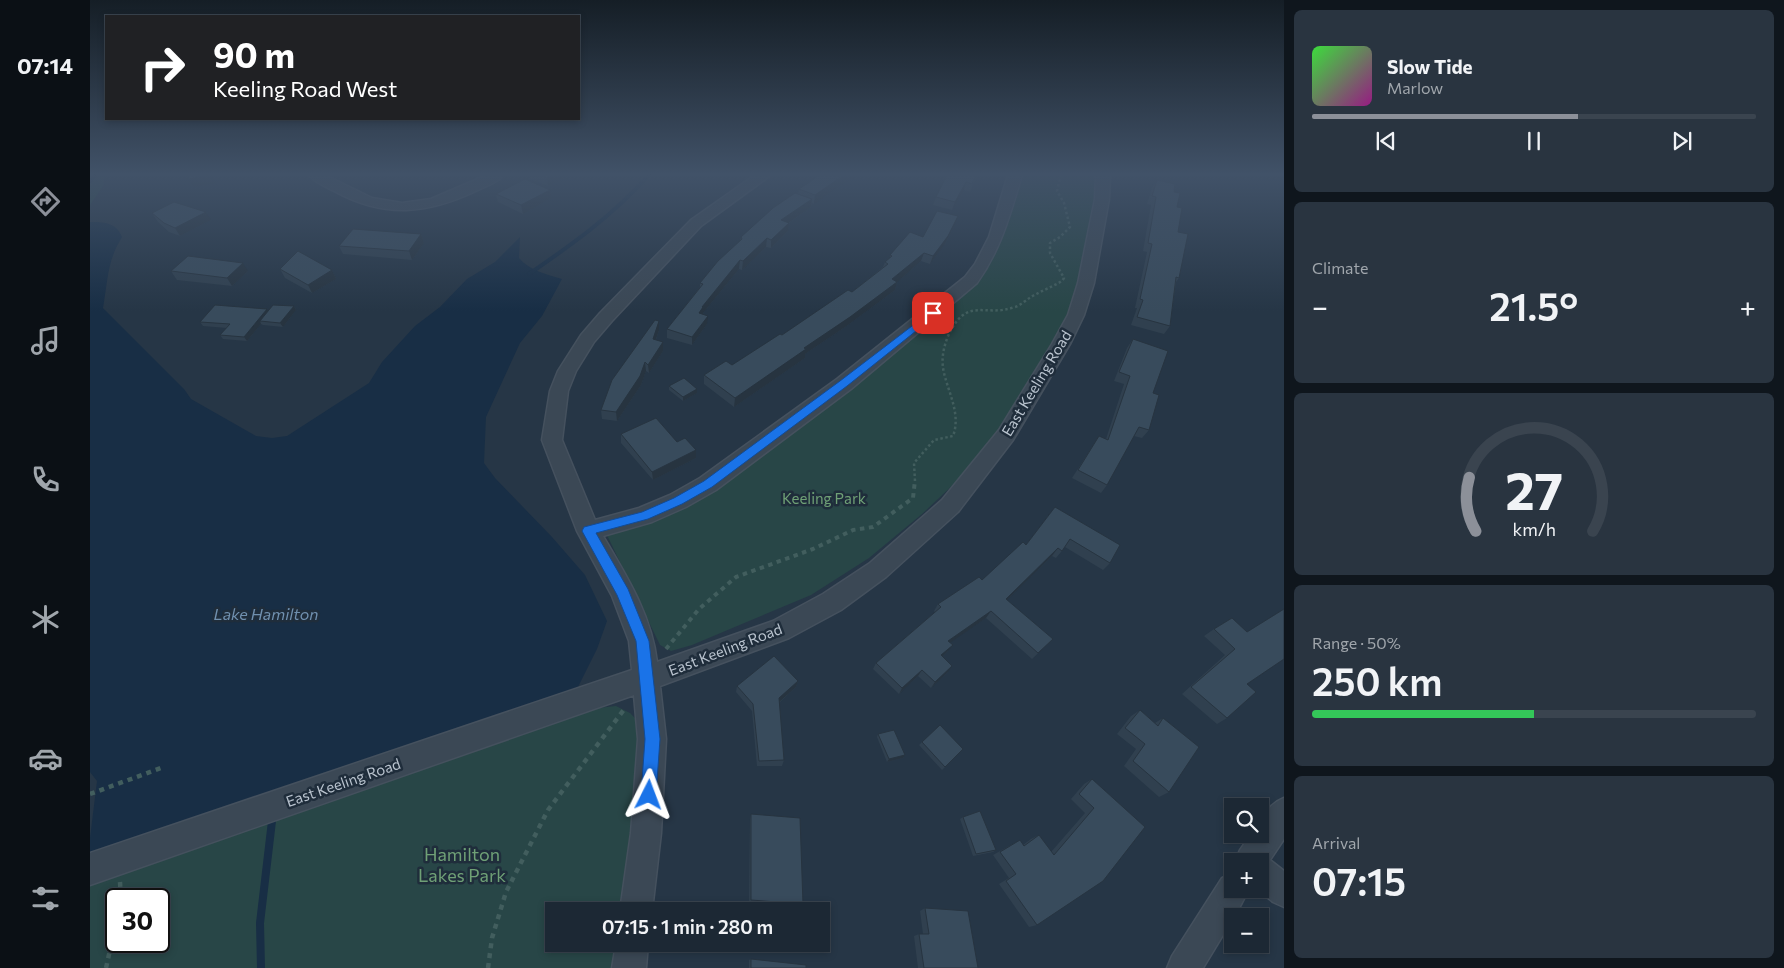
<!DOCTYPE html>
<meta charset="utf-8">
<style>
:root{--surface:#1c2834;--page:#293440;--text:#f1f3f6;--muted:#a0a6ac;--line:#3a444f;--accent:#8c9099}
body{margin:0;font-family:Commissioner,sans-serif;background:var(--page);color:var(--text);height:100vh;display:flex;flex-direction:column;font-size:19px;white-space:nowrap}
*{box-sizing:border-box;margin:0}
p{font-size:16px;color:var(--muted)}
.icon{flex:none;width:28px;height:28px;fill:none;stroke:currentColor;stroke-width:2;stroke-linecap:round;stroke-linejoin:round}
.map{position:relative;flex:1;overflow:hidden}
.drawer{display:flex;flex-direction:column;gap:10px;padding:10px;background:#0f161d;width:500px}
.drawer>*{flex:none}
.top-card{position:absolute;left:15px;top:15px;width:475px;height:105px;border-radius:0px;box-shadow:0 2px 8px #0003,0 0 0 1px var(--line);background:#202124;color:#fff;overflow:hidden}
.fabs{position:absolute;left:1134px;top:798px;display:grid;gap:10px}
.fabs a{display:grid;place-items:center;width:45px;height:45px;border-radius:0px;background:var(--surface);box-shadow:0 2px 8px #0003,0 0 0 1px var(--line);font-size:25px}
.speed{position:absolute;left:15px;top:888px;display:flex;gap:10px;font-size:25px;font-weight:700;text-align:center}
.speed>*{display:grid;place-content:center;width:65px;height:65px;border-radius:50%;background:var(--surface);box-shadow:0 2px 8px #0003,0 0 0 1px var(--line);line-height:1}
.speed .limit{border:2px solid #111;border-radius:8px;background:#fff;color:#111}
.pin{position:absolute;display:grid;place-items:center;width:42px;height:42px;color:#fff;margin:-21px;border-radius:10px;box-shadow:0 2px 8px #0006}
.me{position:absolute;width:55px;margin:-28px;rotate:3deg;stroke-linejoin:round;filter:drop-shadow(0 0 4px #0008)}
.turn{display:flex;align-items:center;gap:18px;height:105px;padding:0 25px;font-size:22px}
.turn .icon{width:65px;height:65px;stroke-width:2.5}
.turn b{display:block;font-size:35px;line-height:42px}
.big{font-size:38px;font-weight:600;line-height:1.1}
.drawer .tile{flex:1;display:flex;flex-direction:column;justify-content:center;gap:8px;min-width:0;padding:0 18px;border-radius:8px;background:var(--page)}
.drawer .dial{align-items:center;gap:0}
.dial svg{height:130px;overflow:visible;fill:none;stroke:var(--line);stroke-width:7;stroke-linecap:round;text-anchor:middle}
.dial text{fill:var(--text);stroke:none}
.song{display:flex;align-items:center;gap:15px}
.cover{width:60px;height:60px;border-radius:8px;background:linear-gradient(135deg,hsl(120 70% 55%),hsl(310 70% 35%))}
.played{height:5px;border-radius:2px;background:linear-gradient(90deg,var(--accent) 60%,var(--line) 60%)}
.keys{display:flex;justify-content:space-around;direction:ltr}
.heat{display:flex;justify-content:space-between;align-items:center;font-size:28px;direction:ltr}
.charge{height:8px;border-radius:4px;background:linear-gradient(90deg,#34c759 50%,var(--line) 0)}
.trip{position:absolute;left:455px;top:902px;width:285px;height:50px;border-radius:0px;background:var(--surface);box-shadow:0 2px 8px #0003,0 0 0 1px var(--line);font-weight:600;line-height:50px;text-align:center}
main{display:flex;flex:1;min-height:0}
.dock{display:flex;flex-direction:column;width:90px;justify-content:space-around;align-items:center;background:#0b1015;color:var(--muted)}
.dock .icon{width:35px;height:35px}
.dock .current{color:var(--accent)}
.dock b{font-size:22px;color:var(--text)}
.map>svg:first-child{display:block}
</style>
<main>
<nav class="dock">
<b>07:14</b>
<svg class="icon current" aria-label="directions" viewBox="0 0 24 24"><path d="M12 3l9 9-9 9-9-9zM9 14v-3h6M13 9l2 2-2 2"/></svg>
<svg class="icon" aria-label="music" viewBox="0 0 24 24"><path d="M9 18V5l10-2v13"/><circle cx="6" cy="18" r="3"/><circle cx="16" cy="16" r="3"/></svg>
<svg class="icon" aria-label="phone" viewBox="0 0 24 24"><path d="M5 4h4l2 5-3 2q2 4 5 5l2-3 5 2v4C11 20 4 13 5 4z"/></svg>
<svg class="icon" aria-label="climate" viewBox="0 0 24 24"><path d="M12 3v18M4 7l16 10M4 17L20 7"/></svg>
<svg class="icon" aria-label="car" viewBox="0 0 24 24"><path d="M5 17H2v-5l4-1 3-4h7l3 4 3 1v5h-3M9 17h6M6 11h13"/><circle cx="7" cy="17" r="2"/><circle cx="17" cy="17" r="2"/></svg>
<svg class="icon" aria-label="filters" viewBox="0 0 24 24"><path d="M4 7h16M4 17h16"/><circle cx="9" cy="7" r="2"/><circle cx="15" cy="17" r="2"/></svg>
</nav>
<div class="map">
<svg width="1194" height="968" viewBox="0 0 1194 968">
<rect width="100%" height="100%" fill="#263646"/>
<path fill="#284647" fill-rule="evenodd" d="M0 175 15 177 13 186 0 205Z
M930 175H1009L1007 199 990 283 980 313 909 429 866 482 832 514 779 558 721 595 602 645 581 651 570 645 515 531 553 521 888 280Z
M526 706 540 713 549 722 546 861 538 911H464V944H533L529 968H0V881L182 821 508 708ZM26 899H69V941H26Z"/>
<path fill="#182e45" d="M0 222C13 222 26 222 32 237 17 261 18 280 13 308L94 389 101 399 166 436 182 438 197 436 279 383 292 362 325 326 350 307 377 279 405 262 430 237 429 258C440 271 456 274 472 279L452 316 430 343 396 417 394 463 405 478 462 537 495 575 517 621 507 649 485 693 0 860V838L7 781 0 772Z"/>
<g fill="none" stroke-linecap="round" stroke-linejoin="round">
<path stroke="#182e45" stroke-width="4" d="M0 181 5 175
M439 274C484 243 522 216 559 175"/>
<path stroke="#182e45" stroke-width="8" d="M171 968 170 923 182 821"/>
<g stroke="#45515e" stroke-width="3">
<path id="street" d="M219 175H235L282 198 312 203 341 199 397 175H414C409 182 396 186 388 190 338 214 295 219 244 191 236 187 224 182 219 175Z
M665 175H681L611 226 522 321 504 342 486 371 478 391 472 440 505 520 549 508 580 495 610 478 747 379 875 277 885 264 899 237 918 175H932C920 215 911 249 887 283L761 389 626 490 596 507 562 522 513 536C536 575 562 616 567 662L683 621 733 594 780 563 852 500 909 430 962 344 978 315 988 283 1005 199 1006 175H1020L1019 199 1004 283 994 315 980 344 923 440 868 512 796 577 751 610 699 638 570 686 576 739 571 833 562 911H530L541 833 548 739 544 695 0 885V853L542 670 539 641 522 596 487 531 452 440 460 391 468 371 491 335 510 313 601 220Z
M1194 798V839L1180 860 1194 871V907L1183 902 1167 889H1170V861H1145L1150 850 1161 834H1170C1170 817 1179 804 1194 798Z
M1142 873V889H1159L1145 916H1142V920L1113 968H1077L1082 956 1132 878Z
M526 944H558L556 968H522Z"/>
</g>
<path stroke="#425e5e" stroke-width="2.5" stroke-dasharray="2.5 2.5" stroke-linecap="butt" d="M825 481 824 463 844 440 863 436C871 415 859 394 854 373 851 360 853 349 858 336 877 295 894 318 925 307 931 305 936 300 941 297 951 291 962 287 972 281L974 278 960 253V243L970 237 980 227 974 203 967 191 971 175"/>
<path stroke="#425e5e" stroke-width="4" stroke-dasharray="4.5 4.5" stroke-linecap="butt" d="M576 649 609 609 646 577 723 549 763 530 783 527 823 498 825 480"/>
<path stroke="#425e5e" stroke-width="4.5" stroke-dasharray="5 5" stroke-linecap="butt" d="M0 794 71 768
M30 882 31 899
M16 968 26 923
M398 968 402 938 416 892 458 810 536 707"/>
<use href="#street" fill="#3b4855" fill-rule="evenodd"/>
</g>
<path fill="#30404f" d="M441 175H480L458 186 441 179Z
M730 175 724 204 722 203 721 207 699 223 698 231 681 248 676 247 652 270 649 269 613 313 617 324 602 345 577 338V329L610 287V283L650 241 651 237 708 194 709 189Z
M887 175 880 192 874 190 862 210 843 205 846 197Z
M1067 180 1084 192 1087 207 1088 232 1089 278 1086 282 1080 326 1074 334 1041 325 1047 308H1045L1057 252 1053 251 1061 205 1057 204 1062 188Z
M460 190 461 198 433 214 408 202 406 194Z
M62 213 121 220 90 236 79 232 68 222Z
M865 224 855 244 840 264 831 261 807 282 805 290 758 325 715 354V358L644 407 614 384V375L642 365 762 292 793 267 795 262 800 258V255L833 237Z
M331 234 334 243 322 260 253 254 249 246Z
M190 269 242 270 246 279 222 293 195 278Z
M81 271H158L142 286 87 280Z
M204 306 206 310 193 327 173 325 171 324 157 341 133 339 130 335 137 328 113 326 110 322 177 309 178 311Z
M569 330 566 340 573 351 559 373 556 371 551 385 527 421 512 419 511 410Z
M1043 339 1063 393 1059 430 1052 438 1044 436 1017 485 1011 493 982 478 1009 436 1016 439 1034 384 1024 381 1037 348Z
M579 386 607 389V393L593 401 579 390Z
M531 434 587 442 606 458 563 480 531 443Z
M965 507 1020 563 1013 570 975 547 966 558 962 556 917 600 963 639 942 659 896 618 860 642 858 651 852 657 858 672 841 688 828 676 809 694 783 669 786 663 845 612 844 611 848 604 892 580 936 545Z
M1142 618 1157 684 1137 718 1127 724 1092 694 1135 655 1114 636 1124 629Z
M708 681 706 687 689 703 694 760 692 766H667L662 711 646 692 647 686Z
M1050 710 1065 723 1073 718 1079 792 1069 797 1034 766 1046 749 1027 734 1041 716Z
M788 734 815 755 813 758 797 762 787 737Z
M832 742 873 749 852 770 829 745Z
M1002 779 1055 827 947 925 939 927 909 884 919 878 903 855 930 840 933 845 941 839 949 835 961 852 995 813 981 799 994 784Z
M661 814 713 904 711 907 659 903 660 819Z
M873 817 906 850 903 852 883 856 870 819Z
M835 908 888 968H828L824 936 829 934H833L830 911Z
M661 959 716 968H659V960Z"/>
<path fill="#273440" d="M119 175H122L126 183 104 187 99 179Z
M463 175H480L458 186 457 178Z
M754 175H765L724 204 725 195Z
M876 182 874 190 862 210 865 202Z
M460 190 461 198 433 214 431 205Z
M722 199 721 207 690 229 691 220Z
M116 212 121 220 90 236 85 228Z
M868 216 865 224 855 244 840 264 843 256Z
M699 223 698 231 681 248V240Z
M331 234 334 243 322 260 319 251Z
M677 238 676 247 652 270 653 261Z
M834 253 831 261 805 284 807 282 805 290 758 325 715 354V358L644 407 645 398 714 348 802 279Z
M650 260 649 269 613 313V316L609 313 612 307Z
M153 263 158 271 142 286 137 278Z
M242 270 246 279 222 293 218 285Z
M204 306 206 310 193 327 190 323Z
M177 309 180 314 170 321 171 324 157 341 154 337Z
M618 316 617 324 602 345V337Z
M569 321V330L563 348V339Z
M573 342V351L559 373 558 365Z
M555 362 556 371 551 385 527 421 526 412Z
M607 389V393L593 401V397Z
M606 450V458L563 480 562 472Z
M968 548 962 556 911 606 916 599Z
M901 611 896 618 854 647 858 641Z
M863 645 858 651 847 662 851 655Z
M862 666 858 672 841 688 845 682Z
M832 670 828 676 809 694 812 688Z
M708 681 706 687 687 704 689 698Z
M815 755 813 758 797 762 799 759Z"/>
<path fill="#384b5c" stroke="#273440" d="M98 175H119L99 179Z
M450 175H463L457 178Z
M730 175H754L725 195 709 189Z
M857 175H886L882 184 876 182 865 202 846 197Z
M435 179 460 190 431 205 406 194Z
M1067 180 1085 184 1084 192 1090 193 1087 207 1092 208 1088 232 1098 234 1089 278 1086 277 1080 326 1047 317 1053 300 1050 299 1062 244 1058 243 1066 197 1062 196Z
M705 193 722 199 691 220 699 223 681 240 677 238 653 261 650 260 612 307H613L609 313 618 316 602 337 577 329 613 284 610 283 628 261 652 239 651 237 683 208Z
M84 202 116 212 85 228 74 223 62 213Z
M847 211 868 216 858 236 843 256 834 253 802 279 807 282 760 317 714 348 716 349 645 398 614 375 636 361 642 365 690 334 692 335 758 290 762 292 798 264 795 262 802 256 800 255 820 232 833 237Z
M263 229 331 234 319 251 249 246Z
M208 251 242 270 218 285 190 269Z
M98 256 153 263 137 278 81 271Z
M125 305 177 309 154 337 130 335 140 324 110 322Z
M183 305 204 306 190 323 170 321Z
M565 320 569 321 563 339 573 342 558 365 555 362 550 376 526 412 511 410 522 380Z
M1043 339 1078 351 1063 393 1069 395 1059 430 1049 427 1017 485 988 470 1009 436 1018 440 1040 376 1029 372Z
M594 378 607 389 593 397 579 386Z
M566 418 587 442 595 438 606 450 562 472 531 434Z
M965 507 1030 545 1020 563 980 539 972 551 968 548 916 599 963 639 948 653 901 611 858 641 863 645 851 655 862 666 845 682 832 670 812 688 786 663 851 607 848 604 889 577 892 580 933 542 936 545Z
M1194 609V659L1157 684 1166 692 1137 718 1101 687 1145 649 1124 629 1142 618 1157 632Z
M684 656 708 681 689 698 694 760 669 761 663 704 647 686Z
M1050 710 1068 726 1073 718 1109 747 1079 792 1043 761 1055 744 1035 728Z
M850 725 873 749 855 767 832 742Z
M804 730 815 755 799 759 788 734Z
M1002 779 1055 827 1013 881 947 925 916 881 926 874 910 852 930 840 934 846 949 835 964 855 1004 808 989 794Z
M890 811 906 850 886 854 873 817Z
M661 814 710 818 713 904 661 900Z
M835 908 878 911 888 968H834L829 934H839Z
M661 959 716 965V968H661Z"/>
<linearGradient id="sky" x2="0" y2="1"><stop stop-color="#151e26"/><stop offset="0.56" stop-color="#415268"/><stop offset="1" stop-color="#415268" stop-opacity="0"/></linearGradient>
<rect width="1194" height="311" fill="url(#sky)"/>
<path fill="#1a73e8" stroke="#114b97" d="M843 310 846 311V315L757 386 622 487 592 504 558 519 506 533 538 589 559 641 570 739 566 795 564 801 559 803 553 801 551 795 555 739 546 641 527 595 492 531 494 527 552 512 584 498 614 481 750 381Z"/>
<g text-anchor="middle" dominant-baseline="central" stroke-width="5" stroke-linejoin="round" paint-order="stroke">
<g font-size="15" fill="#b9c3ce" stroke="#1f2d3b">
<text transform="translate(946 383) rotate(-59)">East Keeling Road</text>
<text transform="translate(635 649) rotate(-21)">East Keeling Road</text>
<text transform="translate(253 782) rotate(-19)">East Keeling Road</text>
</g>
<g font-size="15" fill="#6fa076" stroke="#1f2d3b">
<text x="734" y="498">Keeling Park</text>
</g>
<g font-size="16" font-style="italic" fill="#7090af" stroke="#1f2d3b">
<text x="176" y="613">Lake Hamilton</text>
</g>
<g font-size="18" fill="#6fa076" stroke="#1f2d3b">
<text x="372" y="854">Hamilton<tspan x="372" dy="21">Lakes Park</tspan></text>
</g>
</g>
</svg>
<div class="fabs">
<a><svg class="icon" aria-label="search" viewBox="0 0 24 24"><circle cx="10" cy="10" r="6"/><path d="M15 15l6 6"/></svg></a>
<a>+</a>
<a>−</a>
</div>
<div class="speed"><div class="limit">30</div></div>
<div class="pin" style="left:843px;top:313px;background:#d93025"><svg class="icon" aria-label="arrive" viewBox="0 0 24 24"><path d="M6 21V4h12l-3 4 3 4H6"/></svg></div>
<svg class="me" style="left:559px;top:795px" viewBox="-20 -20 40 40"><path d="M0-17L14 15 0 8-14 15z" fill="#1a73e8" stroke="#fff" stroke-width="4"/></svg>
<div class="trip">07:15 · 1 min · 280 m</div>
<div class="top-card">
<div class="turn"><svg class="icon" aria-label="right" viewBox="0 0 24 24"><path d="M7 20v-9h11M14 6l5 5-5 5"/></svg><div><b>90 m</b>Keeling Road West</div></div>
</div>
</div>
<section class="drawer">
<div class="tile">
<div class="song"><i class="cover"></i><div><b>Slow Tide</b><p>Marlow</p></div></div>
<div class="played"></div>
<div class="keys"><svg class="icon" aria-label="previous" viewBox="0 0 24 24"><path d="M18 5L8 12l10 7zM5 5v14"/></svg><svg class="icon" aria-label="pause" viewBox="0 0 24 24"><path d="M8 5v14M16 5v14"/></svg><svg class="icon" aria-label="next" viewBox="0 0 24 24"><path d="M6 5l10 7-10 7zM19 5v14"/></svg></div>
</div>
<div class="tile"><p>Climate</p>
<div class="heat"><a>−</a><b class="big">21.5°</b><a>+</a></div>
</div>
<div class="tile dial"><svg viewBox="0 0 100 80">
<path d="M14 69A42 42 0 1 1 86 69"/>
<path d="M14 69A42 42 0 0 1 10 36" stroke="#8c9099"/>
<text x="50" y="56" font-size="32" font-weight="700">27</text>
<text x="50" y="72" font-size="11">km/h</text>
</svg></div>
<div class="tile"><p>Range · 50%</p><b class="big">250 km</b><div class="charge"></div></div>
<div class="tile"><p>Arrival</p><b class="big">07:15</b></div>
</section>
</main>
